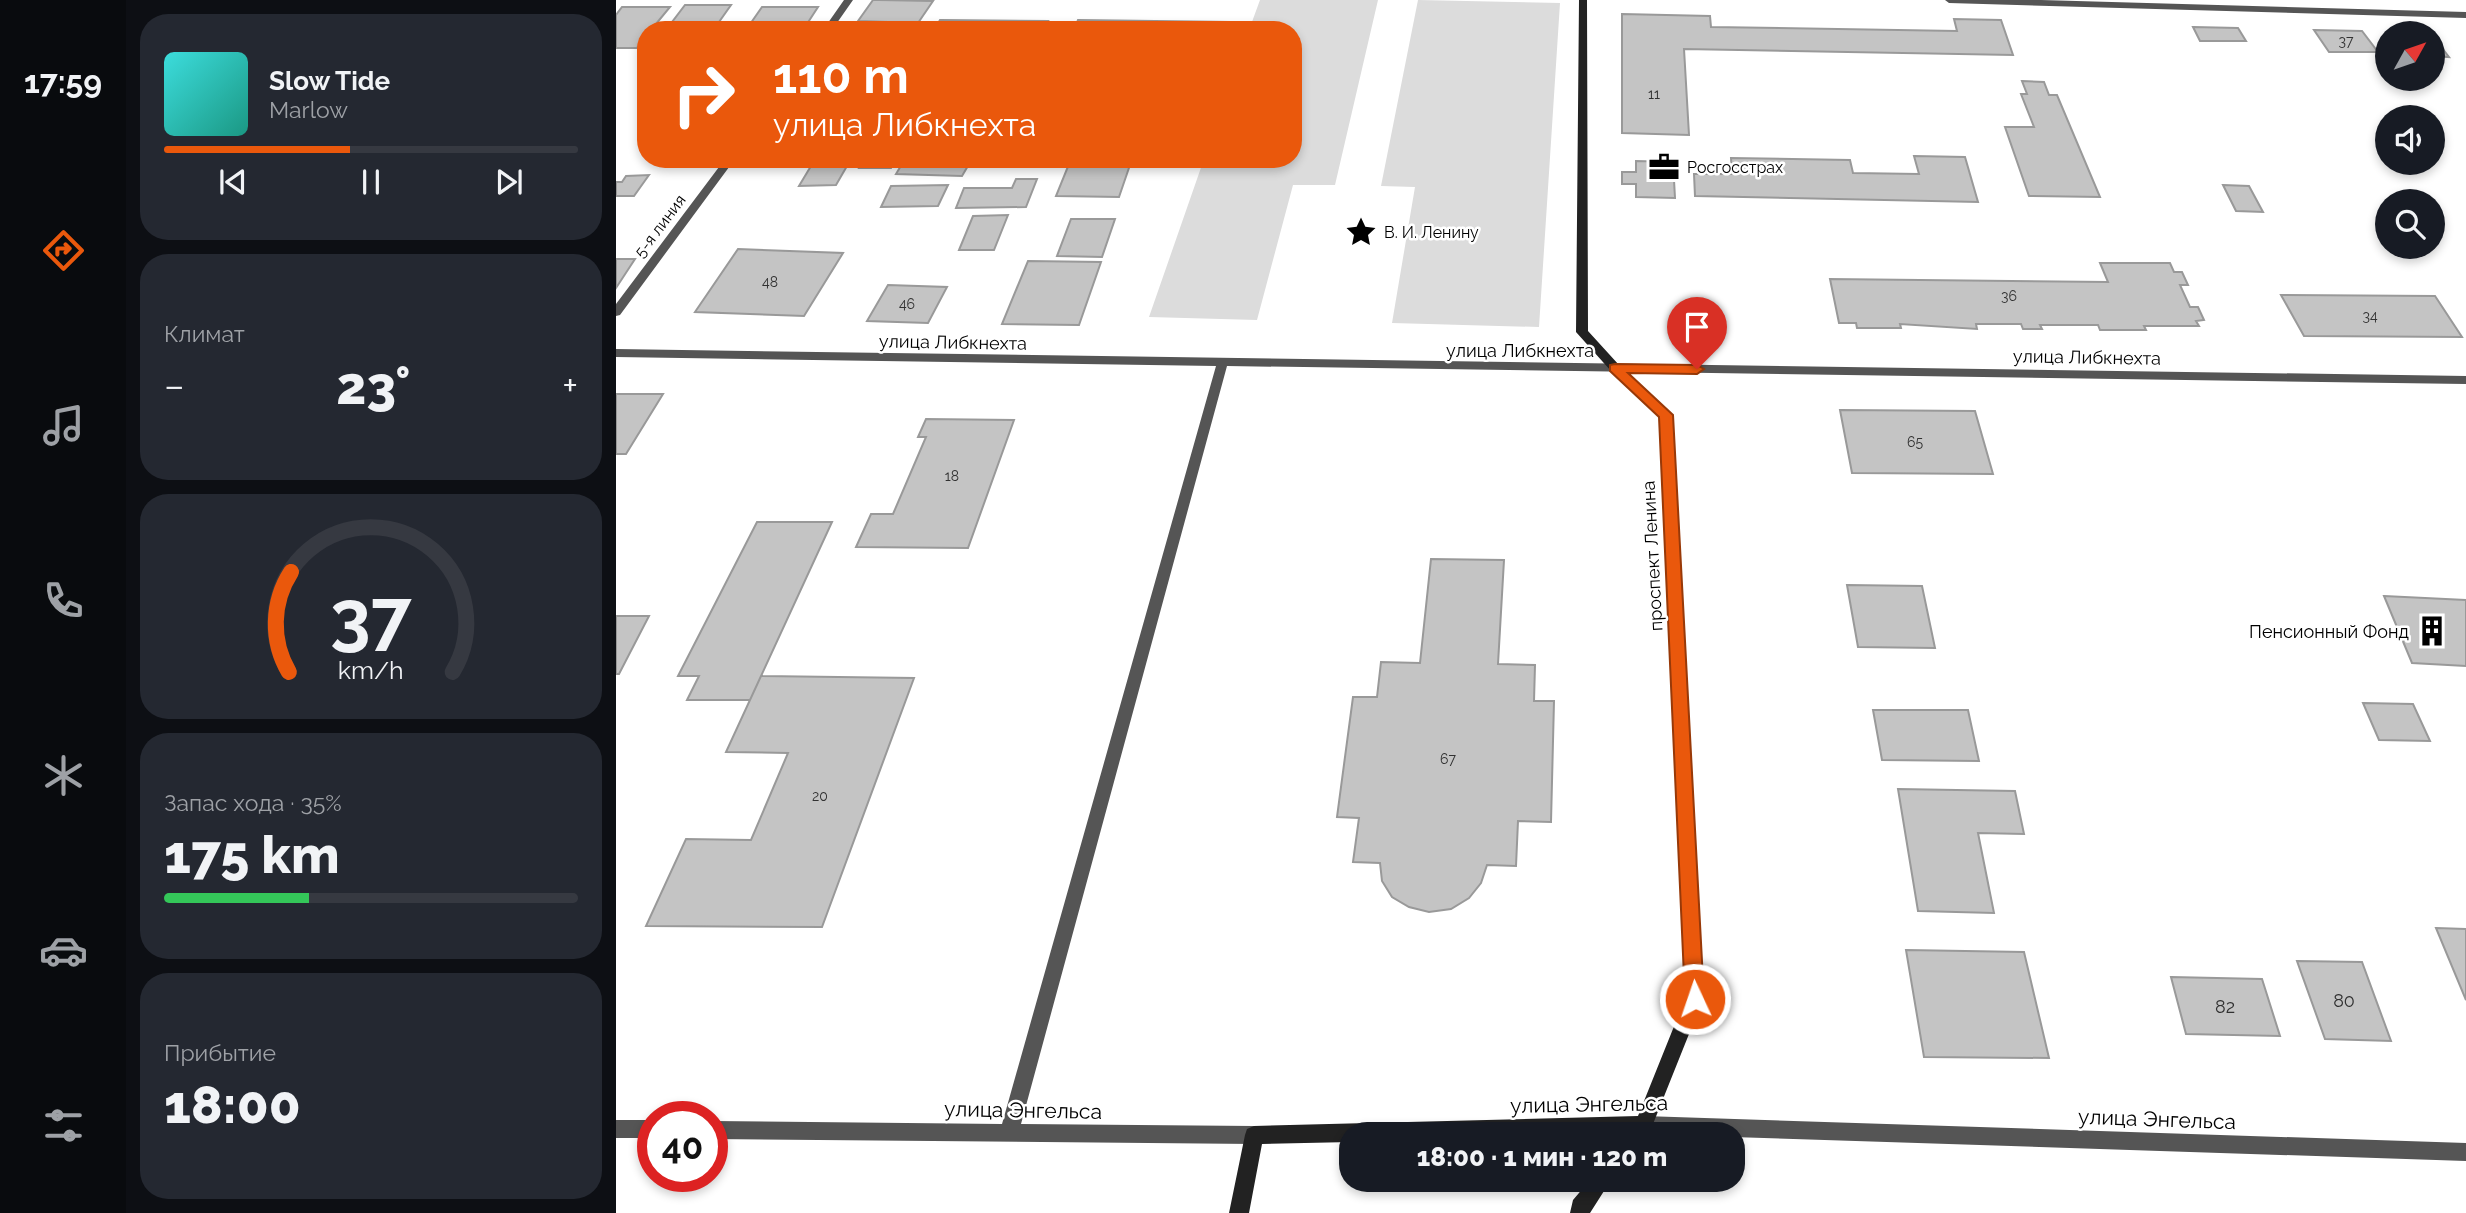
<!DOCTYPE html>
<html lang="ru">
<meta charset="utf-8">
<style>
:root{--surface:#171b24;--page:#242831;--text:#f1f3f6;--muted:#9ea1a6;--line:#363941;--accent:#ea580c}
body{margin:0;font-family:Raleway,sans-serif;background:var(--page);color:var(--text);height:100vh;display:flex;flex-direction:column;font-size:26px;white-space:nowrap}
*{box-sizing:border-box;margin:0}
p{font-size:23px;color:var(--muted)}
.icon{flex:none;width:38px;height:38px;fill:none;stroke:currentColor;stroke-width:2;stroke-linecap:round;stroke-linejoin:round}
.map{position:relative;flex:1;overflow:hidden}
.side{display:flex;flex-direction:column;gap:14px;padding:14px;background:#0d0f14;width:490px}
.side>*{flex:none}
.guide{position:absolute;left:21px;top:21px;width:665px;height:147px;border-radius:28px;box-shadow:0 4px 10px #0003;background:#ea580c;color:#fff;overflow:hidden}
.needle{width:46px;rotate:50deg}
.fabs{position:absolute;left:1759px;top:21px;display:grid;gap:14px}
.fabs a{display:grid;place-items:center;width:70px;height:70px;border-radius:50%;background:var(--surface);box-shadow:0 4px 10px #0003;font-size:35px}
.speed{position:absolute;left:21px;top:1101px;display:flex;gap:14px;font-size:35px;font-weight:700;text-align:center}
.speed>*{display:grid;place-content:center;width:91px;height:91px;border-radius:50%;background:var(--surface);box-shadow:0 4px 10px #0003;line-height:1}
.speed .limit{border:10px solid #d22;background:#fff;color:#111}
.pin{position:absolute;display:grid;place-items:center;width:60px;height:60px;color:#fff;margin:-72px -30px;border-radius:50% 50% 50% 0;rotate:-45deg;box-shadow:0 0 7px #0007}
.pin .icon{rotate:45deg}
.me{position:absolute;width:77px;margin:-38px;rotate:357deg;stroke-linejoin:round;filter:drop-shadow(0 0 5px #0008)}
.turn{display:flex;align-items:center;gap:24px;height:147px;padding:0 21px;font-size:32px}
.turn .icon{width:91px;height:91px;stroke-width:2.5}
.turn b{display:block;font-size:49px;line-height:60px}
.big{font-size:52px;font-weight:800;line-height:1.1}
.side .widget{flex:1;display:flex;flex-direction:column;justify-content:center;gap:10px;min-width:0;padding:0 24px;border-radius:28px;background:var(--page)}
.side .dial{align-items:center;gap:0}
.dial svg{height:182px;overflow:visible;fill:none;stroke:var(--line);stroke-width:7;stroke-linecap:round;text-anchor:middle}
.dial text{fill:var(--text);stroke:none}
.song{display:flex;align-items:center;gap:21px}
.cover{width:84px;height:84px;border-radius:10px;background:linear-gradient(135deg,hsl(180 70% 55%),hsl(170 70% 35%))}
.played{height:7px;border-radius:4px;background:linear-gradient(90deg,var(--accent) 45%,var(--line) 45%)}
.keys{display:flex;justify-content:space-around;direction:ltr}
.heat{display:flex;justify-content:space-between;align-items:center;font-size:38px;direction:ltr}
.charge{height:10px;border-radius:5px;background:linear-gradient(90deg,#34c759 35%,var(--line) 0)}
.trip{position:absolute;left:723px;top:1122px;width:406px;height:70px;border-radius:28px;background:var(--surface);box-shadow:0 4px 10px #0003;font-weight:800;line-height:70px;text-align:center}
main{display:flex;flex:1;min-height:0}
.dock{display:flex;flex-direction:column;width:126px;justify-content:space-around;align-items:center;background:#090b0e;color:var(--muted)}
.dock .icon{width:49px;height:49px}
.dock .active{color:var(--accent)}
.dock b{font-size:32px;color:var(--text)}
.map>svg:first-child{display:block}
</style>
<main>
<nav class="dock">
<b>17:59</b>
<svg class="icon active" aria-label="directions" viewBox="0 0 24 24"><path d="M12 3l9 9-9 9-9-9zM9 14v-3h6M13 9l2 2-2 2"/></svg>
<svg class="icon" aria-label="music" viewBox="0 0 24 24"><path d="M9 18V5l10-2v13"/><circle cx="6" cy="18" r="3"/><circle cx="16" cy="16" r="3"/></svg>
<svg class="icon" aria-label="phone" viewBox="0 0 24 24"><path d="M5 4h4l2 5-3 2q2 4 5 5l2-3 5 2v4C11 20 4 13 5 4z"/></svg>
<svg class="icon" aria-label="climate" viewBox="0 0 24 24"><path d="M12 3v18M4 7l16 10M4 17L20 7"/></svg>
<svg class="icon" aria-label="car" viewBox="0 0 24 24"><path d="M5 17H2v-5l4-1 3-4h7l3 4 3 1v5h-3M9 17h6M6 11h13"/><circle cx="7" cy="17" r="2"/><circle cx="17" cy="17" r="2"/></svg>
<svg class="icon" aria-label="filters" viewBox="0 0 24 24"><path d="M4 7h16M4 17h16"/><circle cx="9" cy="7" r="2"/><circle cx="15" cy="17" r="2"/></svg>
</nav>
<section class="side">
<div class="widget">
<div class="song"><i class="cover"></i><div><b>Slow Tide</b><p>Marlow</p></div></div>
<div class="played"></div>
<div class="keys"><svg class="icon" aria-label="previous" viewBox="0 0 24 24"><path d="M18 5L8 12l10 7zM5 5v14"/></svg><svg class="icon" aria-label="pause" viewBox="0 0 24 24"><path d="M8 5v14M16 5v14"/></svg><svg class="icon" aria-label="next" viewBox="0 0 24 24"><path d="M6 5l10 7-10 7zM19 5v14"/></svg></div>
</div>
<div class="widget"><p>Климат</p>
<div class="heat"><a>−</a><b class="big">23°</b><a>+</a></div>
</div>
<div class="widget dial"><svg viewBox="0 0 100 80">
<path d="M14 69A42 42 0 1 1 86 69"/>
<path d="M14 69A42 42 0 0 1 15 25" stroke="#ea580c"/>
<text x="50" y="56" font-size="32" font-weight="700">37</text>
<text x="50" y="72" font-size="11">km/h</text>
</svg></div>
<div class="widget"><p>Запас хода · 35%</p><b class="big">175 km</b><div class="charge"></div></div>
<div class="widget"><p>Прибытие</p><b class="big">18:00</b></div>
</section>
<div class="map">
<svg width="1850" height="1213" viewBox="0 0 1850 1213">
<rect width="100%" height="100%" fill="#fff"/>
<path fill="#dcdcdc" d="M644 0H762L719 185H677L641 320 533 317 588 159H677V30H633Z
M802 0 944 3 923 327 776 323 799 187 765 186Z"/>
<path fill="#c4c4c4" stroke="#999" stroke-width="2" d="M257 0H263L317 1 302 23 242 21Z
M69 5H115L98 29 50 30Z
M6 7H54L35 30H30V37L21 48H0V15Z
M146 7H202L187 30H130Z
M1006 14 1094 16 1095 27 1341 31 1338 19 1385 20 1397 55 1068 49 1073 135 1006 133Z
M324 20 432 21 427 30H318Z
M462 20 615 22 613 30H458Z
M1577 27 1622 28 1630 41H1584Z
M1698 30 1746 31 1762 52H1713Z
M1816 35 1833 57 1816 56Z
M1406 81 1428 82 1433 95H1441L1484 197 1413 196 1389 127H1418L1405 94H1411Z
M1298 156 1349 157 1362 202 1079 196 1078 174H1116L1115 158 1234 160 1237 173 1303 174Z
M247 159H279L275 168H243Z
M289 159H356L346 176 280 174Z
M455 159H516L503 197 440 196Z
M1020 161 1057 162 1059 198 1020 197V184H1006V172H1020Z
M195 166H231L220 185 183 186Z
M33 175 18 196H0V182H6L10 176Z
M400 179H421L410 207 340 208 348 188H396Z
M332 185 322 206 265 207 275 186Z
M1607 185 1633 186 1647 212 1620 211Z
M392 215 378 250H343L357 216Z
M455 219H499L486 257 441 256Z
M122 249 227 253 188 316 79 312Z
M0 259H19L0 288Z
M412 261 485 262 463 325 386 324Z
M1484 263H1554L1558 272H1566L1572 285H1564L1574 307H1582L1588 320 1580 321 1583 326H1528L1530 330H1484L1482 325H1424L1426 329H1407L1405 324H1360L1361 329 1284 324 1285 328H1241L1240 323H1223L1214 279 1492 282Z
M272 285 331 287 312 323 251 321Z
M1665 295 1819 296 1846 337 1688 336Z
M0 394H47L10 454H0Z
M1224 410 1359 411 1377 474 1236 473Z
M310 419 398 420 352 548 240 547 255 514H277L310 437H302Z
M141 522H216L134 700H71L83 676H62Z
M815 559 888 560 882 664 919 665 918 701H938L935 822 902 821 900 866 871 865 865 883 853 898 835 909 813 912 793 907 776 897 766 881 764 863 737 862 743 818 721 817 737 697H761L765 662 804 663Z
M1231 585 1306 586 1319 648 1242 647Z
M1768 596 1850 600V666L1796 663Z
M0 616H33L3 674H0Z
M145 676 298 678 206 927 30 926 70 839 135 840 172 753 110 752Z
M1747 703 1797 704 1814 741 1763 740Z
M1257 710H1352L1363 761 1266 760Z
M1282 789 1399 791 1408 834 1362 833 1378 913 1302 911Z
M1820 928 1850 929V1000Z
M1290 950 1408 952 1433 1058 1308 1057Z
M1681 961 1746 962 1775 1041 1709 1039Z
M1555 977 1646 979 1664 1036 1570 1034Z"/>
<g fill="none" stroke-linecap="round" stroke-linejoin="round">
<path fill="#555" fill-rule="evenodd" d="M228 0H237L216 30H207Z
M1329 0H1425L1850 12V18L1333 3Z
M109 159H119L4 315 0 316V304Z
M0 349 1850 376V384L611 366 405 1124 638 1126 645 1129 647 1135 645 1141 638 1144 96 1139V1121L386 1124 600 366 0 357Z
M1028 1116 1850 1143V1161L1116 1137V1134H1028L1022 1131 1019 1125 1022 1119Z
M0 1120H37V1138H0Z"/>
<path fill="#222" fill-rule="evenodd" d="M963 0H971L972 331 1003 365 1056 415 1087 999 1033 1134H735V1142L646 1144 633 1213H613L629 1135 631 1129 638 1126 1022 1116 1069 999 1044 416 995 371 960 332Z
M974 1180H995L974 1213H954L957 1200Z"/>
</g>
<path fill="#ea580c" stroke="#983908" stroke-width="2" d="M999 364 1081 365 1088 369 1081 374 1012 373 1057 415 1088 999 1085 1005 1079 1008 1072 1005 1069 999 1043 417 994 371V365Z"/>
<defs>
<g id="office-bare" transform="scale(2.415)"><path d="M-6-3h4V-5.5h4V-3h4V5H-6ZM-1-4.5V-3h2v-1.5ZM-6 0V1H6V0Z" fill="#000" stroke="#fff" stroke-width="2.5" paint-order="stroke"/></g>
<g id="sight-bare" transform="scale(2.415)"><path d="M0-6L1.8-2.2L6-1.7L2.9 1.2L3.7 5.4L0 3.3L-3.7 5.4L-2.9 1.2L-6-1.7L-1.8-2.2Z" fill="#000" stroke="#fff" stroke-width="2.5" paint-order="stroke"/></g>
<g id="building-bare" transform="scale(2.415)"><path d="M-4-6H4V6H1V3H-1V6H-4ZM-2.5-4.3h1.7v1.8h-1.7ZM.8-4.3h1.7v1.8H.8ZM-2.5-1h1.7V.8h-1.7ZM.8-1h1.7V.8H.8Z" fill="#000" stroke="#fff" stroke-width="2.5" paint-order="stroke"/></g>
</defs>
<g fill-rule="evenodd">
<use href="#office-bare" x="1048" y="167"/>
<use href="#sight-bare" x="745" y="232"/>
<use href="#building-bare" x="1816" y="631"/>
</g>
<g text-anchor="middle" dominant-baseline="central" stroke-width="5" stroke-linejoin="round" paint-order="stroke">
<g font-size="14" fill="#313131">
<text x="1730" y="41">37</text>
<text x="1038" y="94">11</text>
<text x="154" y="282">48</text>
<text x="1393" y="296">36</text>
<text x="291" y="304">46</text>
<text x="1754" y="316">34</text>
<text x="1299" y="442">65</text>
<text x="336" y="476">18</text>
<text x="832" y="759">67</text>
<text x="204" y="796">20</text>
</g>
<g font-size="16" fill="#000" stroke="#fff" text-anchor="start">
<text x="1071" y="167">Росгосстрах</text>
<text x="768" y="232">В. И. Ленину</text>
</g>
<g font-size="16" fill="#000" stroke="#fff">
<text transform="translate(44 226) rotate(-53)">5-я линия</text>
</g>
<g font-size="18" fill="#000" stroke="#fff">
<text transform="translate(337 342) rotate(1)">улица Либкнехта</text>
<text x="904" y="350">улица Либкнехта</text>
<text transform="translate(1471 357) rotate(1)">улица Либкнехта</text>
<text transform="translate(1036 556) rotate(-93)">проспект Ленина</text>
</g>
<g font-size="18" fill="#000" stroke="#fff" text-anchor="end">
<text x="1793" y="631">Пенсионный Фонд</text>
</g>
<g font-size="18" fill="#313131">
<text x="1728" y="1000">80</text>
<text x="1609" y="1006">82</text>
</g>
<g font-size="21" fill="#000" stroke="#fff">
<text transform="translate(973 1104) rotate(-1)">улица Энгельса</text>
<text transform="translate(407 1110) rotate(1)">улица Энгельса</text>
<text transform="translate(1541 1119) rotate(2)">улица Энгельса</text>
</g>
</g>
</svg>
<div class="fabs">
<a><svg class="needle" viewBox="-14 -14 28 28"><path d="M0-13l5 13h-10z" fill="#e53935"/><path d="M0 13l5-13h-10z" fill="#9ea1a6"/></svg></a>
<a><svg class="icon" aria-label="sound" viewBox="0 0 24 24"><path d="M4 9h4l5-4v14l-5-4H4zM17 9q2 3 0 6"/></svg></a>
<a><svg class="icon" aria-label="search" viewBox="0 0 24 24"><circle cx="10" cy="10" r="6"/><path d="M15 15l6 6"/></svg></a>
</div>
<div class="speed"><div class="limit">40</div></div>
<div class="pin" style="left:1081px;top:369px;background:#d93025"><svg class="icon" aria-label="arrive" viewBox="0 0 24 24"><path d="M6 21V4h12l-3 4 3 4H6"/></svg></div>
<svg class="me" style="left:1079px;top:999px" viewBox="-20 -20 40 40"><circle r="17" fill="#ea580c" stroke="#fff" stroke-width="3"/><path d="M0-11L8 9 0 5-8 9z" fill="#fff"/></svg>
<div class="trip">18:00 · 1 мин · 120 m</div>
<div class="guide">
<div class="turn"><svg class="icon" aria-label="right" viewBox="0 0 24 24"><path d="M7 20v-9h11M14 6l5 5-5 5"/></svg><div><b>110 m</b>улица Либкнехта</div></div>
</div>
</div>
</main>
